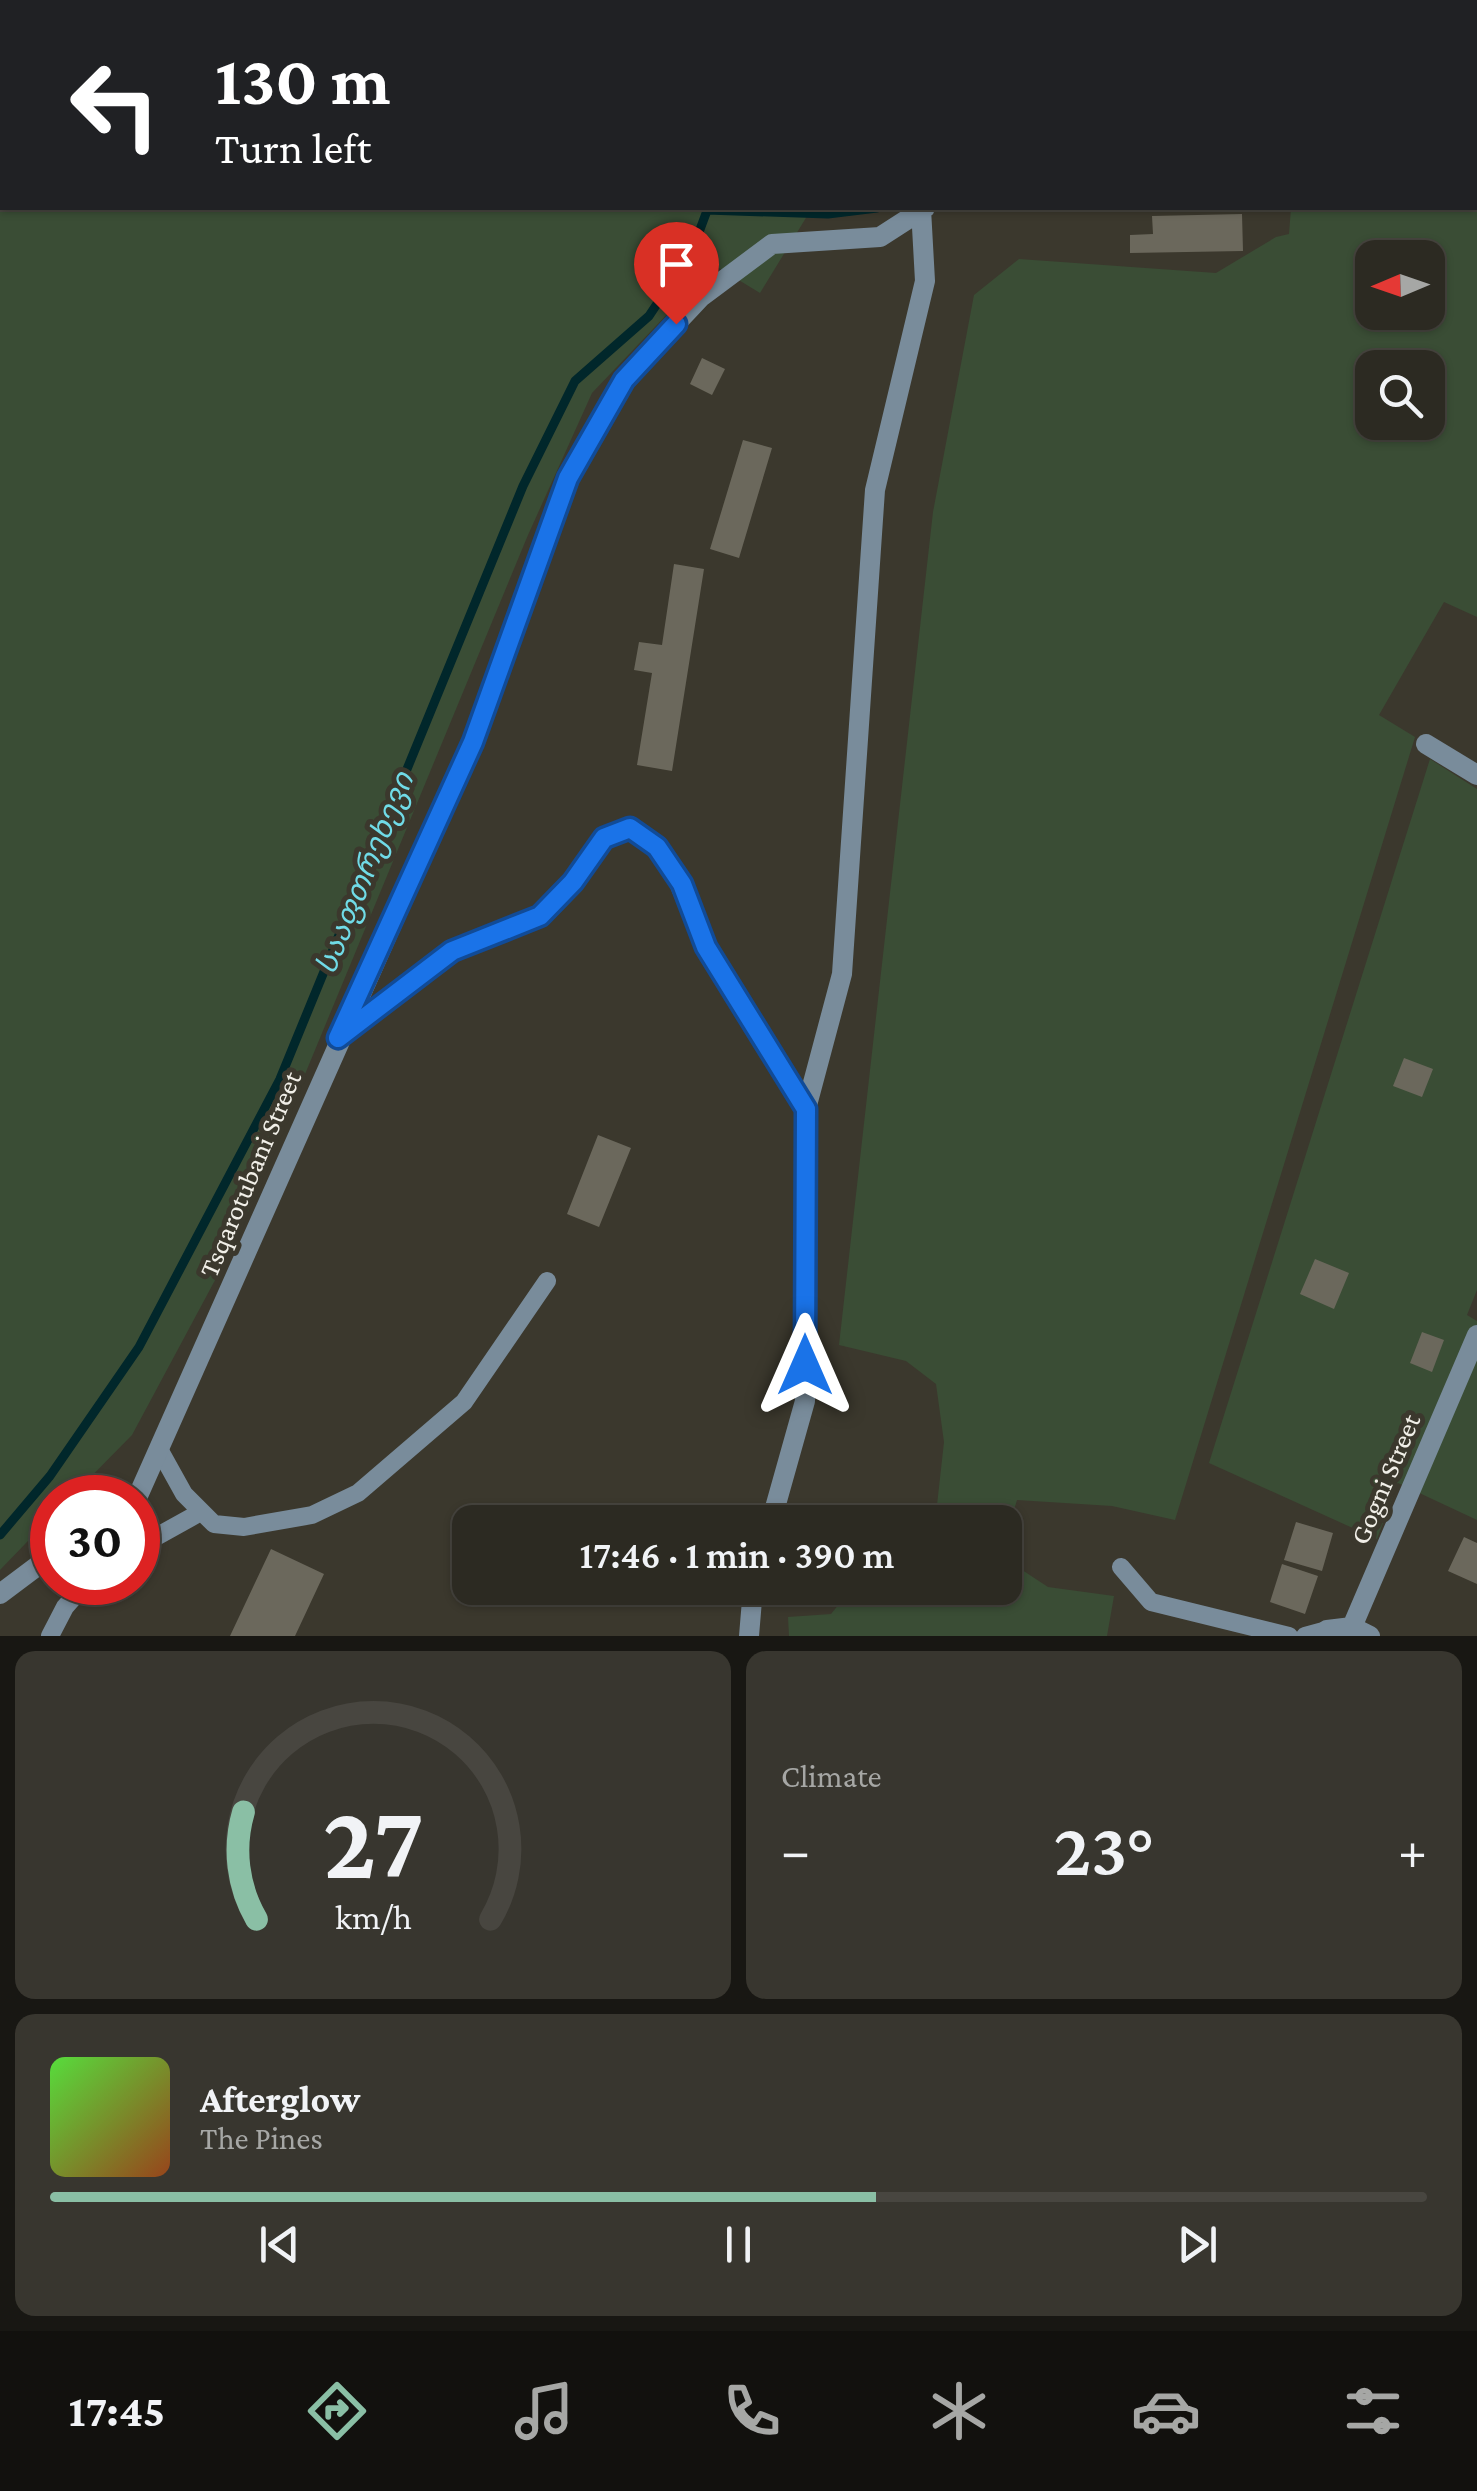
<!DOCTYPE html>
<meta charset="utf-8">
<style>
:root{--surface:#2c2a22;--page:#38362f;--text:#f1f3f6;--muted:#a6a7a5;--line:#484640;--accent:#8abfa5}
body{margin:0;font-family:"Crimson Pro","Noto Sans Georgian",serif;background:var(--page);color:var(--text);height:100vh;display:flex;flex-direction:column;font-size:38px;white-space:nowrap}
*{box-sizing:border-box;margin:0}
p{font-size:32px;color:var(--muted)}
.icon{flex:none;width:55px;height:55px;fill:none;stroke:currentColor;stroke-width:2;stroke-linecap:round;stroke-linejoin:round}
.map{position:relative;height:1636px;overflow:hidden}
.side{display:flex;flex-direction:column;gap:15px;padding:15px;background:#181713;flex:1}
.side>*{flex:none}
.top-card{position:absolute;left:0px;top:0px;width:1478px;height:210px;box-shadow:0 2px 8px #0004,0 0 0 2px var(--line);background:#202124;color:#fff;overflow:hidden}
.needle{width:65px;rotate:268deg}
.fabs{position:absolute;left:1355px;top:240px;display:grid;gap:20px}
.fabs a{display:grid;place-items:center;width:90px;height:90px;border-radius:20px;background:var(--surface);box-shadow:0 2px 8px #0004,0 0 0 2px var(--line);font-size:50px}
.speed{position:absolute;left:30px;top:1475px;display:flex;gap:20px;font-size:50px;font-weight:700;text-align:center}
.speed>*{display:grid;place-content:center;width:130px;height:130px;border-radius:50%;background:var(--surface);box-shadow:0 2px 8px #0004,0 0 0 2px var(--line);line-height:1}
.speed .limit{border:15px solid #d22;background:#fff;color:#111}
.pin{position:absolute;display:grid;place-items:center;width:85px;height:85px;color:#fff;margin:-102px -42px;border-radius:50% 50% 50% 0;rotate:-45deg;box-shadow:0 0 10px #0007}
.pin .icon{rotate:45deg}
.me{position:absolute;width:110px;margin:-55px;rotate:0deg;stroke-linejoin:round;filter:drop-shadow(0 0 8px #0008)}
.turn{display:flex;align-items:center;gap:35px;height:210px;padding:0 50px;font-size:45px}
.turn .icon{width:130px;height:130px;stroke-width:2.5}
.turn b{display:block;font-size:70px;line-height:85px}
.big{font-size:75px;font-weight:600;line-height:1.1}
.side .widget{flex:1;display:flex;flex-direction:column;justify-content:center;gap:15px;min-width:0;padding:0 35px;border-radius:20px;background:var(--page)}
.side .dial{align-items:center;gap:0}
.dial svg{height:260px;overflow:visible;fill:none;stroke:var(--line);stroke-width:7;stroke-linecap:round;text-anchor:middle}
.dial text{fill:var(--text);stroke:none}
.song{display:flex;align-items:center;gap:30px}
.cover{width:120px;height:120px;border-radius:15px;background:linear-gradient(135deg,hsl(110 70% 55%),hsl(20 70% 35%))}
.played{height:10px;border-radius:5px;background:linear-gradient(90deg,var(--accent) 60%,var(--line) 60%)}
.keys{display:flex;justify-content:space-around;direction:ltr}
.heat{display:flex;justify-content:space-between;align-items:center;font-size:55px;direction:ltr}
.side .tiles{flex:1;display:grid;gap:15px;grid-template-columns:1fr 1fr}
.widget:last-child{grid-column:span 2}
.trip{position:absolute;left:452px;top:1505px;width:570px;height:100px;border-radius:20px;background:var(--surface);box-shadow:0 2px 8px #0004,0 0 0 2px var(--line);font-weight:600;line-height:100px;text-align:center}
.tab-bar{display:flex;height:160px;justify-content:space-around;align-items:center;background:#12110e;color:var(--muted)}
.tab-bar .icon{width:70px;height:70px}
.tab-bar .selected{color:var(--accent)}
.tab-bar b{font-size:45px;color:var(--text)}
.map>svg:first-child{display:block}
</style>
<div class="map">
<svg width="1477" height="1636" viewBox="0 0 1477 1636">
<rect width="100%" height="100%" fill="#3b382d"/>
<path fill="#3a4d35" fill-rule="evenodd" d="M0 0H842L2 2V208H812L760 293 714 265 592 393 528 535 236 1241 132 1435 71 1497 52 1498V1516L0 1570Z
M1263 0H1477V617L1444 602 1379 715 1415 737 1175 1520 1112 1506 1017 1500 1006 1536 1013 1564 1048 1587 1114 1596 1107 1636H789L788 1617 831 1614 852 1588H1005V1522H916L937 1505 944 1442 936 1384 906 1361 839 1345 933 512 974 295 1019 259 1216 273 1276 237 1289 234 1291 208H1475V2H1260ZM1372 258H1428V312H1372ZM1372 368H1428V422H1372Z
M1430 759 1477 789V1290L1467 1315 1477 1321V1520L1398 1483 1377 1539 1209 1463Z"/>
<g fill="none" stroke-linecap="round" stroke-linejoin="round">
<path stroke="#01272b" stroke-width="9" d="M800 2 802 0
M1475 28 1477 27
M707 210 828 214 877 208
M0 1535 50 1476 139 1347 280 1079 523 486 575 381 649 316 692 251 708 208"/>
</g>
<path fill="#6b685c" d="M1242 214 1243 251 1130 253V235L1153 234 1152 216Z
M702 358 725 369 712 395 690 384Z
M743 440 772 448 739 558 710 549Z
M674 564 704 569 672 771 637 765 652 673 634 670 639 642 662 645Z
M1404 1058 1433 1069 1422 1097 1393 1086Z
M598 1135 631 1148 599 1227 567 1214Z
M1315 1259 1349 1273 1334 1309 1300 1294Z
M1422 1332 1444 1340 1432 1372 1410 1363Z
M1296 1522 1333 1533 1322 1571 1284 1560Z
M1464 1537 1477 1543V1584L1448 1571Z
M271 1549 324 1574 295 1636H230Z
M1282 1564 1318 1576 1305 1614 1270 1602Z"/>
<g fill="none" stroke-linecap="round" stroke-linejoin="round">
<path stroke="#798c9b" stroke-width="18" d="M341 1036 452 951 540 916 573 882 604 838 630 827C686 868 678 897 707 950 737 1004 774 1056 806 1109
M159 1449 184 1494 214 1524 244 1527 312 1515 358 1493 464 1402 547 1281
M138 1547 199 1513
M1121 1567 1151 1602 1289 1636
M50 1636 65 1607 87 1582
M1305 1636 1327 1630"/>
<path stroke="#798c9b" stroke-width="20" d="M1426 744 1477 775
M137 1498 473 742 568 478 624 379 701 297 772 244 880 237 925 208
M771 1522 805 1401 806 1109 842 974 875 490 925 281 921 209
M0 1594 52 1555
M1352 1627 1477 1335
M1352 1627 1370 1636
M749 1636 753 1588
M1324 1636 1327 1630 1352 1627"/>
</g>
<g fill="none" stroke-linecap="round" stroke-linejoin="round">
<g stroke="#114b97" stroke-width="25">
<path id="route" d="M676 324 624 380 568 478 473 742 338 1038 452 951 540 916 573 882 604 838 630 828 657 847 682 884 706 947 806 1109 805 1365"/>
</g>
<use href="#route" stroke="#1a73e8" stroke-width="18"/>
</g>
<g text-anchor="middle" dominant-baseline="central" stroke-width="10" stroke-linejoin="round" paint-order="stroke">
<g font-size="28" fill="#f1efe8" stroke="#3b382d">
<text transform="translate(250 1174) rotate(-67)">Tsqarotubani Street</text>
<text transform="translate(1385 1479) rotate(-67)">Gogni Street</text>
</g>
<g font-size="30" font-style="italic" fill="#70dbe7" stroke="#3b382d">
<text transform="translate(364 873) rotate(-68)">სააფთრეხევი</text>
</g>
</g>
</svg>
<div class="fabs">
<a><svg class="needle" viewBox="-14 -14 28 28"><path d="M0-13l5 13h-10z" fill="#e53935"/><path d="M0 13l5-13h-10z" fill="#a6a7a5"/></svg></a>
<a><svg class="icon" aria-label="search" viewBox="0 0 24 24"><circle cx="10" cy="10" r="6"/><path d="M15 15l6 6"/></svg></a>
</div>
<div class="speed"><div class="limit">30</div></div>
<div class="pin" style="left:676px;top:324px;background:#d93025"><svg class="icon" aria-label="arrive" viewBox="0 0 24 24"><path d="M6 21V4h12l-3 4 3 4H6"/></svg></div>
<svg class="me" style="left:805px;top:1365px" viewBox="-20 -20 40 40"><path d="M0-17L14 15 0 8-14 15z" fill="#1a73e8" stroke="#fff" stroke-width="4"/></svg>
<div class="trip">17:46 · 1 min · 390 m</div>
<div class="top-card">
<div class="turn"><svg class="icon" aria-label="left" viewBox="0 0 24 24"><path d="M17 20v-9H6M10 6l-5 5 5 5"/></svg><div><b>130 m</b>Turn left</div></div>
</div>
</div>
<section class="side">
<div class="tiles">
<div class="widget dial"><svg viewBox="0 0 100 80">
<path d="M14 69A42 42 0 1 1 86 69"/>
<path d="M14 69A42 42 0 0 1 10 36" stroke="#8abfa5"/>
<text x="50" y="56" font-size="32" font-weight="700">27</text>
<text x="50" y="72" font-size="11">km/h</text>
</svg></div>
<div class="widget"><p>Climate</p>
<div class="heat"><a>−</a><b class="big">23°</b><a>+</a></div>
</div>
<div class="widget">
<div class="song"><i class="cover"></i><div><b>Afterglow</b><p>The Pines</p></div></div>
<div class="played"></div>
<div class="keys"><svg class="icon" aria-label="previous" viewBox="0 0 24 24"><path d="M18 5L8 12l10 7zM5 5v14"/></svg><svg class="icon" aria-label="pause" viewBox="0 0 24 24"><path d="M8 5v14M16 5v14"/></svg><svg class="icon" aria-label="next" viewBox="0 0 24 24"><path d="M6 5l10 7-10 7zM19 5v14"/></svg></div>
</div>
</div>
</section>
<nav class="tab-bar">
<b>17:45</b>
<svg class="icon selected" aria-label="directions" viewBox="0 0 24 24"><path d="M12 3l9 9-9 9-9-9zM9 14v-3h6M13 9l2 2-2 2"/></svg>
<svg class="icon" aria-label="music" viewBox="0 0 24 24"><path d="M9 18V5l10-2v13"/><circle cx="6" cy="18" r="3"/><circle cx="16" cy="16" r="3"/></svg>
<svg class="icon" aria-label="phone" viewBox="0 0 24 24"><path d="M5 4h4l2 5-3 2q2 4 5 5l2-3 5 2v4C11 20 4 13 5 4z"/></svg>
<svg class="icon" aria-label="climate" viewBox="0 0 24 24"><path d="M12 3v18M4 7l16 10M4 17L20 7"/></svg>
<svg class="icon" aria-label="car" viewBox="0 0 24 24"><path d="M5 17H2v-5l4-1 3-4h7l3 4 3 1v5h-3M9 17h6M6 11h13"/><circle cx="7" cy="17" r="2"/><circle cx="17" cy="17" r="2"/></svg>
<svg class="icon" aria-label="filters" viewBox="0 0 24 24"><path d="M4 7h16M4 17h16"/><circle cx="9" cy="7" r="2"/><circle cx="15" cy="17" r="2"/></svg>
</nav>
